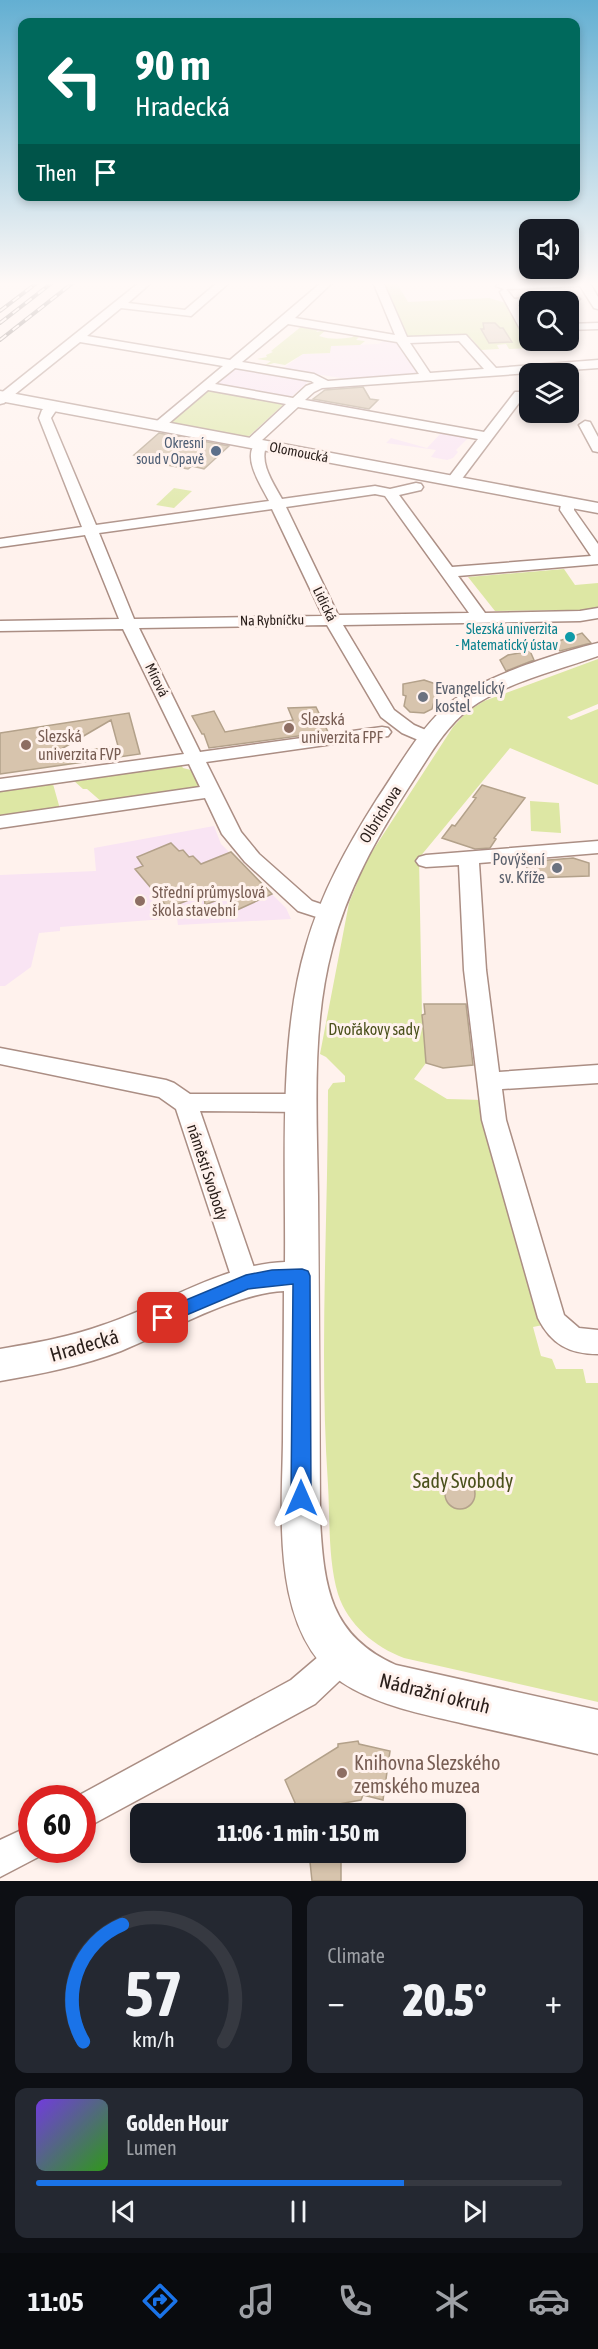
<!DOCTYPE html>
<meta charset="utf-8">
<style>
:root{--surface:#171b24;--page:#242831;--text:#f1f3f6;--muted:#9ea1a6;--line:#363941;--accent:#1a73e8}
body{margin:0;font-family:"Asap Condensed",sans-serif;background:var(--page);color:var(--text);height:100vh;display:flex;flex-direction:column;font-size:22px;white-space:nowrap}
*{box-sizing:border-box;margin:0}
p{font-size:20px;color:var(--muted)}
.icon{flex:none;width:33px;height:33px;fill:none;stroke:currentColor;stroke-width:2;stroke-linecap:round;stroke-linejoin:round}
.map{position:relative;height:1881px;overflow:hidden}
.panel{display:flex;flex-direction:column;gap:15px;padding:15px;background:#0d0f14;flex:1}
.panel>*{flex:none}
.hud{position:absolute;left:18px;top:18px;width:562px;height:183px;border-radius:12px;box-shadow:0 3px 9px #0003;background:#00695c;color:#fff;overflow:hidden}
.fabs{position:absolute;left:519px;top:219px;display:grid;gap:12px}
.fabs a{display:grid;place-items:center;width:60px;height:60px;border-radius:12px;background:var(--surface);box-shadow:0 3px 9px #0003;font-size:30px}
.speed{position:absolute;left:18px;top:1785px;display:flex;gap:12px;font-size:30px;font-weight:700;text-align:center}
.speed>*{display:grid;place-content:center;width:78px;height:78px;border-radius:50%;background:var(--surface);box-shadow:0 3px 9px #0003;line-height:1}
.speed .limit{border:9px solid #d22;background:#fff;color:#111}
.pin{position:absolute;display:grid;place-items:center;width:51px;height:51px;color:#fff;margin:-26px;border-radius:12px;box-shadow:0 3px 9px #0006}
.me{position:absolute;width:66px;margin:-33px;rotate:0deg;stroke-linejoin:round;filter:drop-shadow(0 0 4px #0008)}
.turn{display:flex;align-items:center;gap:21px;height:126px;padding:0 18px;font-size:27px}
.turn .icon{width:78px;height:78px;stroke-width:2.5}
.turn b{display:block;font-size:42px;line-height:51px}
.then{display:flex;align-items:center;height:57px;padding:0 18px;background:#0003;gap:12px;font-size:22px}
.big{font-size:45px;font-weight:800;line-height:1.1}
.panel .widget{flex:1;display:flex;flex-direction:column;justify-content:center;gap:9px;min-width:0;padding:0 21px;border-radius:12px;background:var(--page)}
.panel .dial{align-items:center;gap:0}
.dial svg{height:156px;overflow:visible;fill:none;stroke:var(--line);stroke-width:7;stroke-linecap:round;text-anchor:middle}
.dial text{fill:var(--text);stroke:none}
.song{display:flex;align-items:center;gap:18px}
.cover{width:72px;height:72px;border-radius:9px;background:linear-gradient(135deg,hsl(260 70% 55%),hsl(110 70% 35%))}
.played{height:6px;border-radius:3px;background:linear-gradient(90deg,var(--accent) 70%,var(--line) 70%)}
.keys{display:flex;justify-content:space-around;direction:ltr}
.heat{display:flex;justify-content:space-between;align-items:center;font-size:33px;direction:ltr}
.panel .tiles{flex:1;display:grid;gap:15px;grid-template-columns:1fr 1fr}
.widget:last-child{grid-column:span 2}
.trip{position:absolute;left:130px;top:1803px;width:336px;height:60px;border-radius:12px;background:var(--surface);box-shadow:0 3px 9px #0003;font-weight:800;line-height:60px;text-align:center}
.tab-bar{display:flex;height:96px;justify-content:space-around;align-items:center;background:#090b0e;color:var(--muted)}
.tab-bar .icon{width:42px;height:42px}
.tab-bar .on{color:var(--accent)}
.tab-bar b{font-size:27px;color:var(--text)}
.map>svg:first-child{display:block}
</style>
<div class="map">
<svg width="598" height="1881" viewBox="0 0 598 1881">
<rect width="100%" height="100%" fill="#fff2ed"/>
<path fill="#f9e4f3" d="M384 339 398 342 418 373 348 379 282 369 303 354 330 353V346L379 344Z
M234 368 309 381 290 398 213 385Z
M441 433 468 438 456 450 458 452 453 458 447 460 431 457 436 450 386 443 391 438 427 448Z
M214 826 221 844 286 908 291 919 178 925 177 918 60 927V931L39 933 31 967 5 986H0V875L96 871 94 848Z"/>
<path fill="#dde7a4" d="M383 282H396L408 302 489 298 506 303 532 348 509 349 506 344 497 345 499 349 481 350 471 338 462 335 407 339Z
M302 326 319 329 316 332 326 330 319 336C331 340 342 339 353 337L354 334 361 335 356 340 365 341 360 345 331 346 330 353 303 354 285 365 274 363 264 366 271 361 257 359 267 357 266 355 273 352 271 351Z
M206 390 285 403 249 436H242L167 423Z
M174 488 192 491 174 508 156 505Z
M564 569 575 585 598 583V610L495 611 468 577Z
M598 659V704L567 717 571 720 598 709V785L510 748 419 858 422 1016 426 1063 414 1079 447 1099 484 1100 543 1325 533 1327 541 1356 552 1359 556 1369H583L586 1383H598V1702L404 1658C375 1647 348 1625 338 1594 328 1560 330 1520 328 1485 319 1354 328 1222 328 1090L333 1083 345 1082V1076L326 1057 320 1054 349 903 366 861 453 727 467 712 484 701Z
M181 765 183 768 191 770 200 788 103 803 87 789H83L73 780Z
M53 784 60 809 0 818V791Z
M530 801 559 803 561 833 531 831Z"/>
<path fill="#d7c4ad" stroke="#b3a18a" stroke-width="1.5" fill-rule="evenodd" d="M483 323H495L500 328H503L512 342 489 343 481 329H484Z
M363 387 370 399 378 400 369 409 313 399 325 390Z
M159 433 229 446 204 469 192 466 188 469 141 460 145 457 134 455Z
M582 633 591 643 560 651 550 644Z
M530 651 534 660 506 671 500 660 508 655Z
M424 680 439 685 438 698H435L432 709 424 713 410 712 404 706 406 696 403 695V684Z
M316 707 328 732 209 748 204 734H202L192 716 214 711 225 732 293 720 288 708Z
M129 713 140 754 0 774V733ZM111 720 118 746 51 755Z
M482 785 525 798 494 838 496 839 490 848 475 849 442 838 452 825 455 826 476 798 473 797Z
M171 843 179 851 183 850 189 857 193 856 201 864 231 852 272 894 237 910 225 897 205 905 204 894 168 908 135 869 143 866 137 857Z
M573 858 589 863V876L531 878 525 862Z
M424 1004H466L473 1065 443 1068 426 1063 423 1025 422 1015 425 1014Z
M445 1494a15 15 0 1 1 30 0a15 15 0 1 1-30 0Z
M358 1741 359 1744 390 1751 383 1800 363 1795 361 1800 333 1805 337 1814H300L285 1780 338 1747V1744Z
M309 1852H331L332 1856 341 1860V1881H312Z"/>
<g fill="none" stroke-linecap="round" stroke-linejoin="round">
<g stroke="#ab8e84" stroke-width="3">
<path id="minor" d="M140 282H152L128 303 185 310 218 282H230L191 316 121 308 87 336 230 360 322 282H333L295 318 395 335 373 282H383L407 337 466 335 496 368 598 360V368L322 388 314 392 305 400 484 432 515 392H523L525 395 458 484 453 485 446 481 478 439 298 407 261 441 267 445C258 462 274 484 282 499L375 486 390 489 416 483 421 484 423 487 421 490 399 495 452 567 591 556 560 510 562 499 567 498 574 502V510L598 544V564L458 576 485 613 580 611 598 608V618L580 621 343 625 394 710 414 725 435 734 438 738 435 742H423L402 733 381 717 327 625 139 628 200 752 382 727 388 728 391 732 388 736 382 737 206 762 241 832 259 854 312 901 336 909 339 914 336 919 329 921 298 911 245 862 222 834 205 798 0 828V816L200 787 189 764 0 791V779L184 754 123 629 0 631V621L119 619 85 535 0 547V539L82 527 39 418 42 410 53 402 59 406 51 418 96 525 269 501C262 487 245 462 253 447L246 446 244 443 286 404 208 390 162 429H152L151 426 223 366 80 342 4 403 0 404V394ZM288 324 397 342 419 374 328 381 314 374 242 362ZM459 341 484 369 430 373 410 343ZM235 368 311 381 314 383 306 386 293 398 215 384ZM375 494 385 496 469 613 338 615 286 507ZM272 509 323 616 134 619 99 533Z
M589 282 598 297V309L594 308 580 286 506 289 514 299 575 296 580 299 575 302H530V304L518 305 530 325V339L524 336 500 292 504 289 496 286 501 283Z
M598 323V329L568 330V324Z
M585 421 590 422 598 437V452L593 451 579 425Z
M598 841V853L479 863 486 970 499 1072 598 1065V1083L502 1089 506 1120 564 1315 579 1328 598 1330V1354C569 1354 551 1344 538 1318L482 1120 464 970 459 865 426 867 419 865 416 861 419 857 426 855Z
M0 1048 166 1080 174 1083 190 1094H302L310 1097 314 1103 310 1109 302 1112 200 1111 259 1282 255 1290 246 1293 237 1290 233 1282 176 1109 159 1097 0 1064Z
M343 1640 354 1645 359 1656 354 1667 315 1704 82 1830V1798H74L291 1680 332 1645Z
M32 1825V1850H47L44 1854 0 1877V1840Z"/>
</g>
<g stroke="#ab8e84" stroke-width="3">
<path id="major" d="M0 391 598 503V513L0 401Z
M598 643V656C556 671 506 682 469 709 443 729 427 760 409 787 377 837 347 890 332 949 311 1029 317 1114 318 1196 319 1304 320 1412 320 1520 324 1586 329 1635 396 1665L598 1710V1754C554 1744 510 1734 465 1724 427 1715 388 1708 353 1689 269 1644 282 1520 283 1441 283 1391 284 1341 284 1291 235 1293 168 1332 121 1351 82 1366 40 1374 0 1381V1349C35 1343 70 1337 103 1325 162 1306 222 1264 285 1262 286 1163 278 1040 306 946 321 893 348 845 377 799 398 768 417 733 444 708 474 679 557 653 598 643Z"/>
</g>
<use href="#minor" fill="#fff" fill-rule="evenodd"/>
<use href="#major" fill="#fff" fill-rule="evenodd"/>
<g stroke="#5b4f4b" stroke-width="4">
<path id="rail" d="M0 311 38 282
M0 323 53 282
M0 340 74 282"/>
</g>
<use href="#rail" stroke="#fff2ed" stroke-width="2" stroke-dasharray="8" stroke-linecap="butt"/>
</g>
<linearGradient id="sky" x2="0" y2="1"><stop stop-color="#63afd2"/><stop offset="0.52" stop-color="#fff9f7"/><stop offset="1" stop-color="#fff9f7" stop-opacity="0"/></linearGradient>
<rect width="598" height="545" fill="url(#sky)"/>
<path fill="#1a73e8" stroke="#114b97" stroke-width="1.5" d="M302 1269 308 1271 310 1276 311 1498 308 1505 301 1508 294 1505 291 1498 293 1284 248 1289 163 1325 157 1323 154 1318 157 1312 246 1275 272 1270Z"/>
<circle fill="#5c6f8a" stroke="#fff2ed" stroke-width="2" cx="216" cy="451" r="6"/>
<circle fill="#0f9aa8" stroke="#fff2ed" stroke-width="2" cx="570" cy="637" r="6"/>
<g fill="#6b7280" stroke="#fff2ed" stroke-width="2">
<circle cx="423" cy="697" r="6"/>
<circle cx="557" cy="868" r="6"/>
</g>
<g fill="#8d6e63" stroke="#fff2ed" stroke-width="2">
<circle cx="289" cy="728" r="6"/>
<circle cx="26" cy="745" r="6"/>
<circle cx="140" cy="901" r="6"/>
<circle cx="342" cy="1773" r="6"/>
</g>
<g text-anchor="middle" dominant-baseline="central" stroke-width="6" stroke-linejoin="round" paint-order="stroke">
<g font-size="14" fill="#4e5e75" stroke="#fff2ed" text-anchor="end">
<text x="204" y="443">Okresní<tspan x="204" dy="16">soud v Opavě</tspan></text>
</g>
<g font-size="14" fill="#2a1f1b" stroke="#fff2ed">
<text transform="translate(299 452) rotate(11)">Olomoucká</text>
<text transform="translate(325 604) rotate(64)">Lidická</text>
<text transform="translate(272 620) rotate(-1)">Na Rybníčku</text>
<text transform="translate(157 680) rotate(64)">Mírová</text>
</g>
<g font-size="14" fill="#0d838f" stroke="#fff2ed" text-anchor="end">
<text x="558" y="629">Slezská univerzita<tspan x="558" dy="16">- Matematický ústav</tspan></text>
</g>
<g font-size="16" fill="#5b616d" stroke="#fff2ed" text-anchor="start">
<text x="435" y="688">Evangelický<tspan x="435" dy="18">kostel</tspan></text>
<text x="545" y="859" text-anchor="end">Povýšení<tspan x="545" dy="18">sv. Kříže</tspan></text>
</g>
<g font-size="16" fill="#785e54" stroke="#fff2ed" text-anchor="start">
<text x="301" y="719">Slezská<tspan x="301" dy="18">univerzita FPF</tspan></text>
<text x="38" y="736">Slezská<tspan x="38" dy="18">univerzita FVP</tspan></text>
<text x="152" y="892">Střední průmyslová<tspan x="152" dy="18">škola stavební</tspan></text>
</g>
<g font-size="16" fill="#2a1f1b" stroke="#fff2ed">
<text transform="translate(380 814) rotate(-58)">Olbrichova</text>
<text transform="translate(208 1172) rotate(72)">náměstí Svobody</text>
</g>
<g font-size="16" fill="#4b511c" stroke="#fff2ed">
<text x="374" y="1029">Dvořákovy sady</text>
</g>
<g font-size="20" fill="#2a1f1b" stroke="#fff2ed">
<text transform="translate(84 1345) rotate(-16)">Hradecká</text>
<text transform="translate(435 1693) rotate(14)">Nádražní okruh</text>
</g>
<g font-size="20" fill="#4b511c" stroke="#fff2ed">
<text x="463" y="1480">Sady Svobody</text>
</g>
<g font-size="20" fill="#785e54" stroke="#fff2ed" text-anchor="start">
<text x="354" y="1762">Knihovna Slezského<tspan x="354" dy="23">zemského muzea</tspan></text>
</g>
</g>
</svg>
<div class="fabs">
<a><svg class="icon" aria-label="sound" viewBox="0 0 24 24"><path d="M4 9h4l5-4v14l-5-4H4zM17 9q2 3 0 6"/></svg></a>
<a><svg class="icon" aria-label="search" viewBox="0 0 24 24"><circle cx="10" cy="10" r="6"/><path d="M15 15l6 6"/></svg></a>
<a><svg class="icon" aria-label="layers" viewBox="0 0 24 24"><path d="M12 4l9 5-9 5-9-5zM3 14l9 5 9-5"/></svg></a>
</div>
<div class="speed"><div class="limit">60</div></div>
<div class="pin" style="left:163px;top:1318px;background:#d93025"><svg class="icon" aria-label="arrive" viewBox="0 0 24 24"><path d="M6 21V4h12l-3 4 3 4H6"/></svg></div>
<svg class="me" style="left:301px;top:1498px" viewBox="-20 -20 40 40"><path d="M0-17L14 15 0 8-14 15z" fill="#1a73e8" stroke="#fff" stroke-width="4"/></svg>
<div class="trip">11:06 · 1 min · 150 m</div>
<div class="hud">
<div class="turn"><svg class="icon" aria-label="left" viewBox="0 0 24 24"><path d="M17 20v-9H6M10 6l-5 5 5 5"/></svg><div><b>90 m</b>Hradecká</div></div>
<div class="then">Then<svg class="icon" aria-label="arrive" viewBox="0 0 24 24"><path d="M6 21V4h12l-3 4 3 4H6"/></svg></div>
</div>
</div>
<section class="panel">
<div class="tiles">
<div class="widget dial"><svg viewBox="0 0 100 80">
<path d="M14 69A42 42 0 1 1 86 69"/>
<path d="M14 69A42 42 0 0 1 34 9" stroke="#1a73e8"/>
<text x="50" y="56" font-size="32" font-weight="700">57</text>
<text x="50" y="72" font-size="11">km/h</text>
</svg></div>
<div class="widget"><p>Climate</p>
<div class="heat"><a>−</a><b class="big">20.5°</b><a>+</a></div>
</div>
<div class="widget">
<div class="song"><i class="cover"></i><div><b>Golden Hour</b><p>Lumen</p></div></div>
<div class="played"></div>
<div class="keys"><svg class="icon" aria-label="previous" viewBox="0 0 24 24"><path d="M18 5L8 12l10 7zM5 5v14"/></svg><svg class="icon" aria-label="pause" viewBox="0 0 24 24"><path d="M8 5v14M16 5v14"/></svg><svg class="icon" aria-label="next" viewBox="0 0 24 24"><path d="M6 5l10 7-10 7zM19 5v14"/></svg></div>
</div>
</div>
</section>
<nav class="tab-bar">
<b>11:05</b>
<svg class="icon on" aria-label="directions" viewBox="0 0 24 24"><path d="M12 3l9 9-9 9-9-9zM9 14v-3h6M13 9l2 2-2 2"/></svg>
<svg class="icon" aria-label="music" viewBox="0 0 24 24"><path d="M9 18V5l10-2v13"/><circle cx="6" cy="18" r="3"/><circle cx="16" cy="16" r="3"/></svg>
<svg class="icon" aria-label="phone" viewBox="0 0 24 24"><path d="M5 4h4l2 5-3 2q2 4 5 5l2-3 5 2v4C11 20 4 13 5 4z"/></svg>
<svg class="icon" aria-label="climate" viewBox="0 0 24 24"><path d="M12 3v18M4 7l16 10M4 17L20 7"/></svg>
<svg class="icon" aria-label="car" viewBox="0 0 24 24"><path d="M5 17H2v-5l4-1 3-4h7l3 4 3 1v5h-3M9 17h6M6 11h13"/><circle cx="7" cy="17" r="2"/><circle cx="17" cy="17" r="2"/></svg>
</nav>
